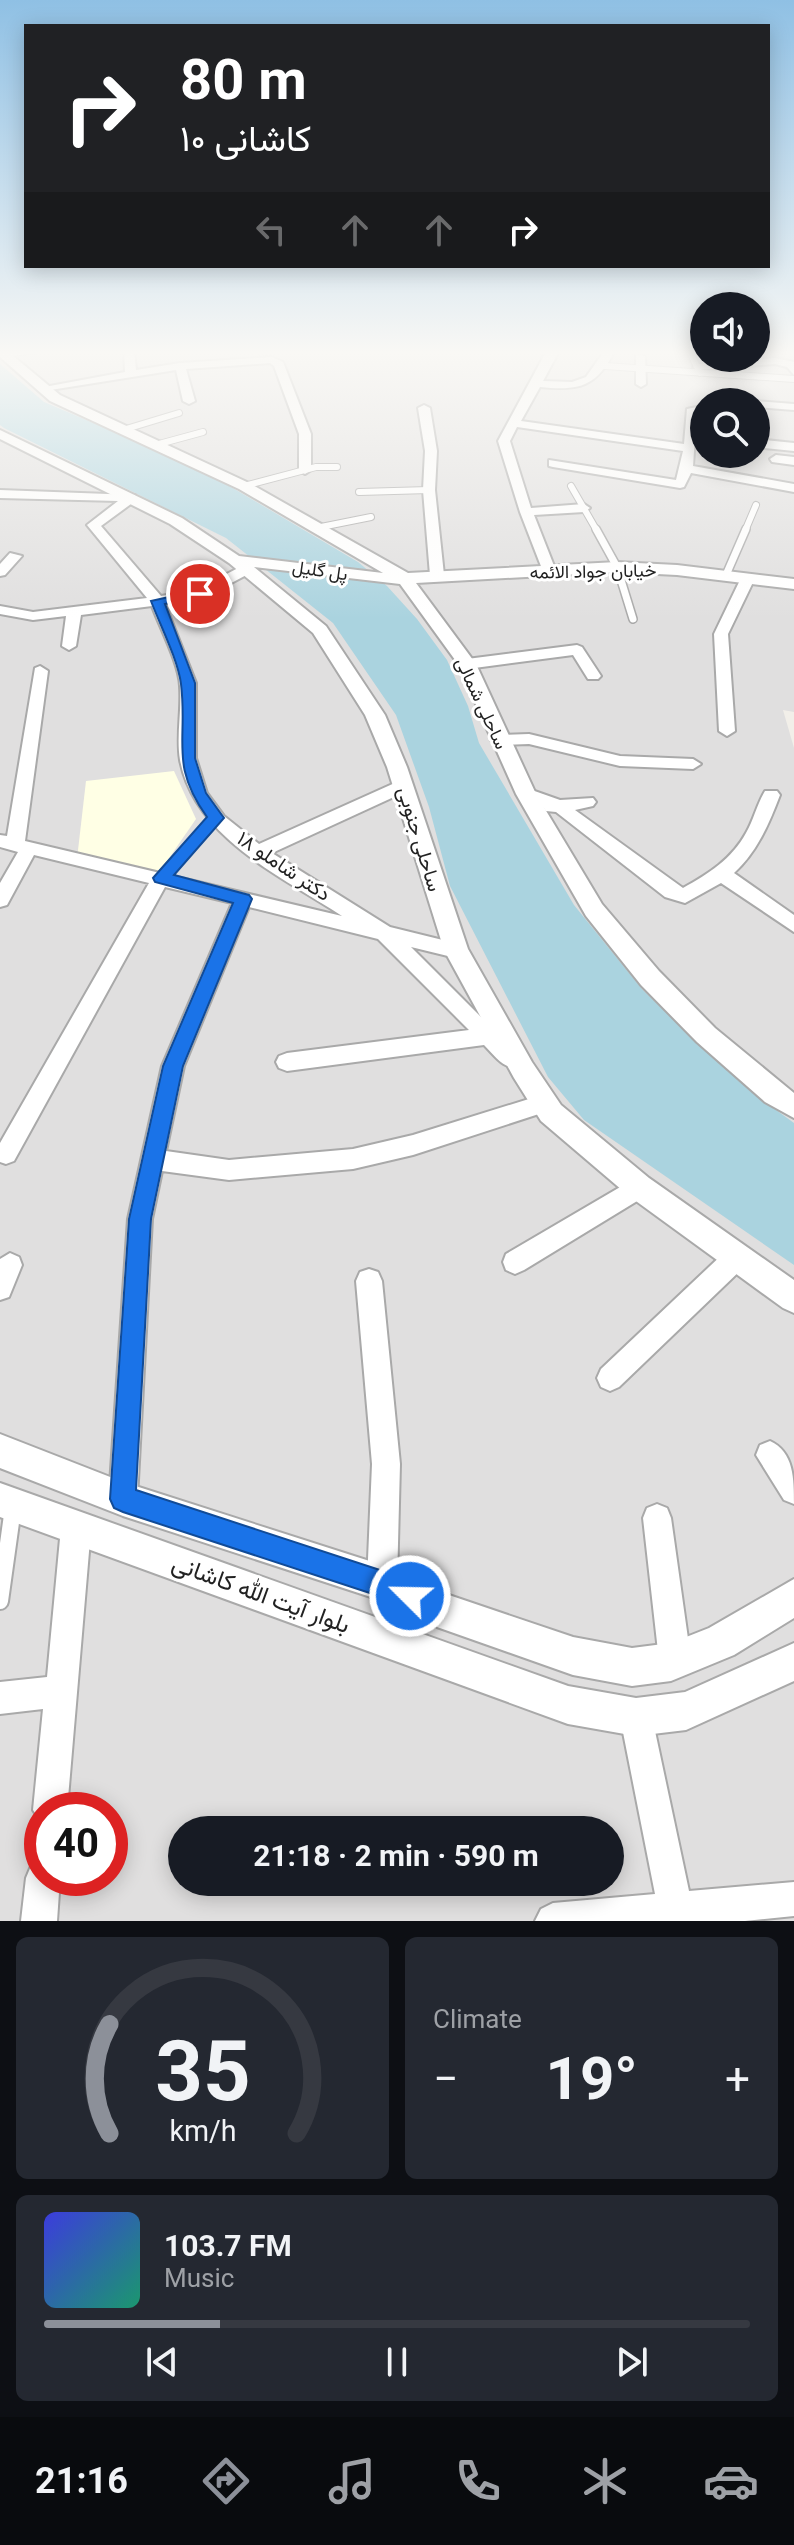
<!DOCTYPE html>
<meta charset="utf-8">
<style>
:root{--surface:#171b24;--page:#242831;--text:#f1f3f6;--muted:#9ea1a6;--line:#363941;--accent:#8c9099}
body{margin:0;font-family:Roboto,Vazirmatn,sans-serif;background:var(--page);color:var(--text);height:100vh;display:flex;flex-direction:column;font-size:30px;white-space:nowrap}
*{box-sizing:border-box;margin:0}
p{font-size:26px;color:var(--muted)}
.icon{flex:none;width:44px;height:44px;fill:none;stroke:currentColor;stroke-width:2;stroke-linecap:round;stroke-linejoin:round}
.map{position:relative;height:1921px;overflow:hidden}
.drawer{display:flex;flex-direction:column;gap:16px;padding:16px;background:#0d0f14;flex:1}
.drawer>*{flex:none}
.banner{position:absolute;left:24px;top:24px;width:746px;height:244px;border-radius:0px;box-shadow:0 4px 20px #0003;background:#202124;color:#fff;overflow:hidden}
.buttons{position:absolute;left:690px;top:292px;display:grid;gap:16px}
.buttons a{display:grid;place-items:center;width:80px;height:80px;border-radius:50%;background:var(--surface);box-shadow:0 4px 20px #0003;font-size:40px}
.speed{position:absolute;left:24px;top:1792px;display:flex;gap:16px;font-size:40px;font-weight:700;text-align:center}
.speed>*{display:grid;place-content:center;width:104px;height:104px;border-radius:50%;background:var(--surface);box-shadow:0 4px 20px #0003;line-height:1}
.speed .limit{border:12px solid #d22;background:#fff;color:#111}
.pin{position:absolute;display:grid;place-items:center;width:68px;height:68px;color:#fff;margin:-34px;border:4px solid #fff;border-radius:50%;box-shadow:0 2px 8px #0007}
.me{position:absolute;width:88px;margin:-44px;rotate:293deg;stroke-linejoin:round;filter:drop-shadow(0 0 6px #0008)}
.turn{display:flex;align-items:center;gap:28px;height:168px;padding:0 24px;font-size:36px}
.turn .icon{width:104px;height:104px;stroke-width:2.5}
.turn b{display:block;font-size:56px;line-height:68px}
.lanes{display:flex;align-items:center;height:76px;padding:0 24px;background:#0003;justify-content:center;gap:40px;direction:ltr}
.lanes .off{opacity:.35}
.big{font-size:60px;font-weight:700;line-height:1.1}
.drawer .tile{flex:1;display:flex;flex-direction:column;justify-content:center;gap:12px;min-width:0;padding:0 28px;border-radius:12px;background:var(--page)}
.drawer .dial{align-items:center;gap:0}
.dial svg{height:208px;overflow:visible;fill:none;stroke:var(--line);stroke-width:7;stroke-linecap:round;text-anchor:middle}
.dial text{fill:var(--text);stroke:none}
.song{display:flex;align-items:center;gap:24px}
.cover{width:96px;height:96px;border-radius:12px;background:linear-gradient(135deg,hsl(240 70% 55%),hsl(160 70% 35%))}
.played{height:8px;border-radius:4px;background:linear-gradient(90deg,var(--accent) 25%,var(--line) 25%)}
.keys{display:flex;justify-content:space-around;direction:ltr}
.heat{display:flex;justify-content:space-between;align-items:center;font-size:44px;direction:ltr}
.drawer .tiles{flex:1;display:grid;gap:16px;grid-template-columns:1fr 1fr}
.tile:last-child{grid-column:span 2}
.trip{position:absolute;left:168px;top:1816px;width:456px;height:80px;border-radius:40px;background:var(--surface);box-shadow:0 4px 20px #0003;font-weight:700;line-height:80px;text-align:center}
.tabs{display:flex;height:128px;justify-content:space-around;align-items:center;background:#090b0e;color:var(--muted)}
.tabs .icon{width:56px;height:56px}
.tabs .selected{color:var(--accent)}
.tabs b{font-size:36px;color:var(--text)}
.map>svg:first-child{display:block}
</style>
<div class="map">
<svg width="794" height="1921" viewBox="0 0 794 1921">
<rect width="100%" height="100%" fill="#f2efe9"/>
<path fill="#e0dfdf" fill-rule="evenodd" d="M0 350H704V358H756V350H794V712L783 710 794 748V1921H0ZM704 402H756V454H704ZM42 1810H110V1878H42ZM182 1830H610V1882H182Z"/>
<path fill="#ffffe5" d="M174 771 196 819 156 877 77 859 86 781Z"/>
<path fill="#aad3df" d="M0 364 44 402 199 468 358 562 387 586 417 619 447 660 468 706 479 743 574 905 642 989 699 1045 757 1096 794 1123V1265L584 1120 548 1077 450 886 429 807 396 715 333 623 226 538 4 428 0 425Z"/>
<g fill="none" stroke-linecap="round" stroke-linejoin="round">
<g stroke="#a9a9a9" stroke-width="8">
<path id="service-far3" d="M689 350 700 373
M3 354 37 350
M605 366 794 379
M126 429 179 413
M159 444 203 432
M244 486 316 467H337
M571 486 597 531
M359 492 429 490
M316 528 371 517
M745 531 756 505"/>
</g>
<g stroke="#a9a9a9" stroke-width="10">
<path id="service-far2" d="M596 529 617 567 633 619
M726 575 746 529"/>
</g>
<g stroke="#a9a9a9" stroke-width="14">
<path id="service-far1" d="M161 878 216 818"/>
</g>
<g stroke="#a9a9a9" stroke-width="20">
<path id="service" d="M0 1601 13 1508"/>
</g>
<g stroke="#a9a9a9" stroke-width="4">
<path id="minor" d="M124 350H134L136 370 180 363 272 357 283 362 311 434V470L305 474 299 470V434L274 366 270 363 186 369 195 401 189 404 183 401 176 370 44 391 39 388 125 372Z
M547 350H557V355L543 381 572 382 586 377 605 350H615C597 387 579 391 540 387L521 421 684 444 687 409 697 407 693 466 794 484V492L691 473 684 487 680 488 553 467 549 466V460L676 480 683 451 517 427 510 441 531 508 584 504 590 508 584 512 534 515 556 571 544 574 520 512 498 441Z
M636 354 645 356 646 384 641 387 636 384Z
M775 358 794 362V375L787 367 775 364 698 370 693 367 698 364Z
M756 401 794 404V410L756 407V402H752Z
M424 405 430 408 437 451 435 490 444 575 437 579 430 575 423 490 425 451 418 408Z
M756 439 794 443V451L756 447Z
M776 455 794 457V465L772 462 770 459Z
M0 490 135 495V501L101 526 161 596 196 590 242 566H252V572L205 597 165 604 196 683V758L207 793 224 816 259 844 397 782H409L412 786 409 790 272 853 390 927 463 945 466 950 463 955 456 958 411 947 524 1060 521 1066C505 1072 495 1056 484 1045L287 1071 279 1068 276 1062 279 1056 287 1053 469 1030 378 939 249 907 184 1066 166 1151 229 1160 353 1149 413 1135 545 1094 553 1096 556 1103 553 1110 545 1112 413 1155 353 1169 229 1180 162 1171 152 1219 137 1499 133 1509 123 1513 113 1509 109 1499 128 1219 162 1066 232 903 165 887 14 1161 6 1164 0 1162V1143L149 883 34 855 7 905 0 907V883L18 852 0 847V835L7 836 35 668 40 666 48 671 25 841 342 916C281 876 195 838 180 760 176 736 182 710 180 686 179 664 160 628 152 606L81 615 76 646 69 650 62 646 66 616 33 620 0 614V606L33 612 147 598 87 525 118 501 0 498Z
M10 553 22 556 5 575 0 576V564Z
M748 574 755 578 728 634 735 731 727 736 719 731 714 634 741 578Z
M577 645 582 647 601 676 598 679H588L573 655 467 669 459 664 467 659Z
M529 734 620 756 693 759 701 764 693 769 620 766 529 744 499 745 491 740 499 735Z
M526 788 560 800 593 798 596 802 593 806 575 810 683 888C708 874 732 859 746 833 754 819 757 804 765 791H777L780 795C769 824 757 852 734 873L794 915V932L721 883 685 903 665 897 556 812 546 811 543 807 520 798 517 794 520 790Z
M639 1176 647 1179 651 1187 647 1195 524 1270 515 1274 506 1270 503 1262 506 1254Z
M736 1246 745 1250 748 1258 745 1266 619 1387 610 1391 601 1387 597 1378 601 1369 727 1250Z
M10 1253 19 1257 22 1265 9 1297 0 1300V1259Z
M369 1269 378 1272 382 1281 400 1464 397 1583 393 1594 382 1598 371 1594 367 1583 372 1464 356 1281 360 1272Z
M770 1441C794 1452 794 1479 794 1504L784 1500 756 1455 760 1445Z
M657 1504 667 1508 671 1518 691 1660 686 1671 675 1676 664 1671 659 1660 643 1518 647 1508Z
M76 1513 86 1518 91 1528 67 1810H42V1823L33 1810 43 1709 0 1714V1682L47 1677 61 1528 66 1518Z
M636 1701 647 1706 652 1717 689 1891 794 1882V1916L745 1921H535L541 1909 553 1903 655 1894 620 1717 625 1706Z
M42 1861V1878H60L57 1921H21L26 1878 31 1866Z"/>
</g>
<g stroke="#a9a9a9" stroke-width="4">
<path id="tertiary" d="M0 350H6L60 395 249 483 408 573 617 562 677 565 794 579V589L677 575 617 572 416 583 476 664 536 794 602 904 659 971 715 1028 794 1093V1118L765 1102 697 1042 641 985 586 916 516 794 458 664 400 584 254 567 326 626 385 715 407 767 468 949 532 1062 561 1105 649 1178 794 1280V1313L783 1308 629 1196 541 1121 514 1078 444 950 387 767 365 715 313 633 229 563 170 524 0 439V430L182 518 239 556 383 573 239 489 50 401 0 357Z
M0 1434 123 1482 382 1565 443 1593 573 1637 632 1648 671 1643 709 1628 794 1579V1618L734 1655 671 1681 632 1686 573 1675 437 1627 377 1599 123 1516 0 1468Z
M0 1483 568 1686 636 1698 685 1692 794 1643V1681L686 1730 636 1736 568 1724 0 1517Z"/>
</g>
<use href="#service-far3" stroke="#fff" stroke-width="6"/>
<use href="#service-far2" stroke="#fff" stroke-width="7"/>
<use href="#service-far1" stroke="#fff" stroke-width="10"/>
<use href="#service" stroke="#fff" stroke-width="16"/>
<use href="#minor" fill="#fff" fill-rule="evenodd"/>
<use href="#tertiary" fill="#fff" fill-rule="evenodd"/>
</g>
<linearGradient id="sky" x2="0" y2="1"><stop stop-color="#8fc0e4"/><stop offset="0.57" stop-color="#f9f8f5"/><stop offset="1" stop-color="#f9f8f5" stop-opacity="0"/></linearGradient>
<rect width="794" height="619" fill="url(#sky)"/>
<path fill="#1a73e8" stroke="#114b97" stroke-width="2" d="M200 590 207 594 205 597 165 604 195 683V758L206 793 224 818 174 875 249 895 252 899 183 1066 151 1219 136 1490 392 1574 419 1587 424 1596 419 1606 410 1610 379 1596 123 1512 114 1508 110 1499 129 1219 163 1066 233 903 155 882 153 878 207 817C169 764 188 741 181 684 178 660 160 625 151 601Z"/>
<g text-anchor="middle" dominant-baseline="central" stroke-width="6" stroke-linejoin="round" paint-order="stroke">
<g font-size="18" fill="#222" stroke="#fff">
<text transform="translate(320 570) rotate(8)">پل گلیل</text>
<text transform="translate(593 571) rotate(-1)">خیابان جواد الائمه</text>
<text transform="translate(482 703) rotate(65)">ساحلی شمالی</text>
</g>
<g font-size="20" fill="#222" stroke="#fff">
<text transform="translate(420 839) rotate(73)">ساحلی جنوبی</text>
<text transform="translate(284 866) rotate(34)">دکتر شاملو ۱۸</text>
</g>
<g font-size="24" fill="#222" stroke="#fff">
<text transform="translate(261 1594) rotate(20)">بلوار آیت الله کاشانی</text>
</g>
</g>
</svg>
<div class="buttons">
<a><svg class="icon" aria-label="sound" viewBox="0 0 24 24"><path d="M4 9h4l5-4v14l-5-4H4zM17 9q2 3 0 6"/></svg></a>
<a><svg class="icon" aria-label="search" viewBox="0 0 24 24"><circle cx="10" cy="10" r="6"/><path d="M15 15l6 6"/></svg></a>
</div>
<div class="speed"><div class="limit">40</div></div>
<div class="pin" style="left:200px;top:594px;background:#d93025"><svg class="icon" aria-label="arrive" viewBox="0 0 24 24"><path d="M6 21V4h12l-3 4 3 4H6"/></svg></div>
<svg class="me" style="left:410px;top:1596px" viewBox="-20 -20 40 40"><circle r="17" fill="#1a73e8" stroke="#fff" stroke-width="3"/><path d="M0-11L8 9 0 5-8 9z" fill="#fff"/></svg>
<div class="trip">21:18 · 2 min · 590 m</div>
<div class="banner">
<div class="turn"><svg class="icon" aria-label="right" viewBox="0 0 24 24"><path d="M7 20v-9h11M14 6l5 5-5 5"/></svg><div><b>80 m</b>کاشانی ۱۰</div></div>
<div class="lanes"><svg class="icon off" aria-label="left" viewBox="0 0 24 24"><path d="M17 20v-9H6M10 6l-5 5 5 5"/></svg><svg class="icon off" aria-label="ahead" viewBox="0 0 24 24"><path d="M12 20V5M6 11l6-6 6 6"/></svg><svg class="icon off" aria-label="ahead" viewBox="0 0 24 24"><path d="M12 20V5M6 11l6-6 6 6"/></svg><svg class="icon" aria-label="right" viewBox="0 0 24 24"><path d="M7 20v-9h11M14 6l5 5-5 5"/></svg></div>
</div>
</div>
<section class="drawer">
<div class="tiles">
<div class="tile dial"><svg viewBox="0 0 100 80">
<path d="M14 69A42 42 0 1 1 86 69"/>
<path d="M14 69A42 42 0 0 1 14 27" stroke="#8c9099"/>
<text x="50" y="56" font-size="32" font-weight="700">35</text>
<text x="50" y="72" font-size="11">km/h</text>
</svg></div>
<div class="tile"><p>Climate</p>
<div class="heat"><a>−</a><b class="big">19°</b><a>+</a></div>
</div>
<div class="tile">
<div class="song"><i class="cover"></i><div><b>103.7 FM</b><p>Music</p></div></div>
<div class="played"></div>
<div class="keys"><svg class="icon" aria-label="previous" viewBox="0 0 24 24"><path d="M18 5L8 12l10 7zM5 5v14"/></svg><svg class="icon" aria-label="pause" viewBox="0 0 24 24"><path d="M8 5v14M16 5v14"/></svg><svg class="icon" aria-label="next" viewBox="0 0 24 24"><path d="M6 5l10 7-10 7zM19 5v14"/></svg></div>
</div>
</div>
</section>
<nav class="tabs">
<b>21:16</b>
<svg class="icon selected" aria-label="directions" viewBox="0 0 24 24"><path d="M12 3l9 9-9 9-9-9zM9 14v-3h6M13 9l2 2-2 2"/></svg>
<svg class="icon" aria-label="music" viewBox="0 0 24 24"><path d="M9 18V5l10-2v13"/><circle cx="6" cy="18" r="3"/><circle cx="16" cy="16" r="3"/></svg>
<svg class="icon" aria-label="phone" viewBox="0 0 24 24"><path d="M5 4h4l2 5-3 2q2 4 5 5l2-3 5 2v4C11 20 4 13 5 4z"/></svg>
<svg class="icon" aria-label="climate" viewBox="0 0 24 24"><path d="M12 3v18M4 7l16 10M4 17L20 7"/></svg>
<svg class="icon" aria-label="car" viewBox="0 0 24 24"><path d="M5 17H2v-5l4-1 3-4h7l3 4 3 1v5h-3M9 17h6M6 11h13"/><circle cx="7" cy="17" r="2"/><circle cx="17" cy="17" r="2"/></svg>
</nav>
